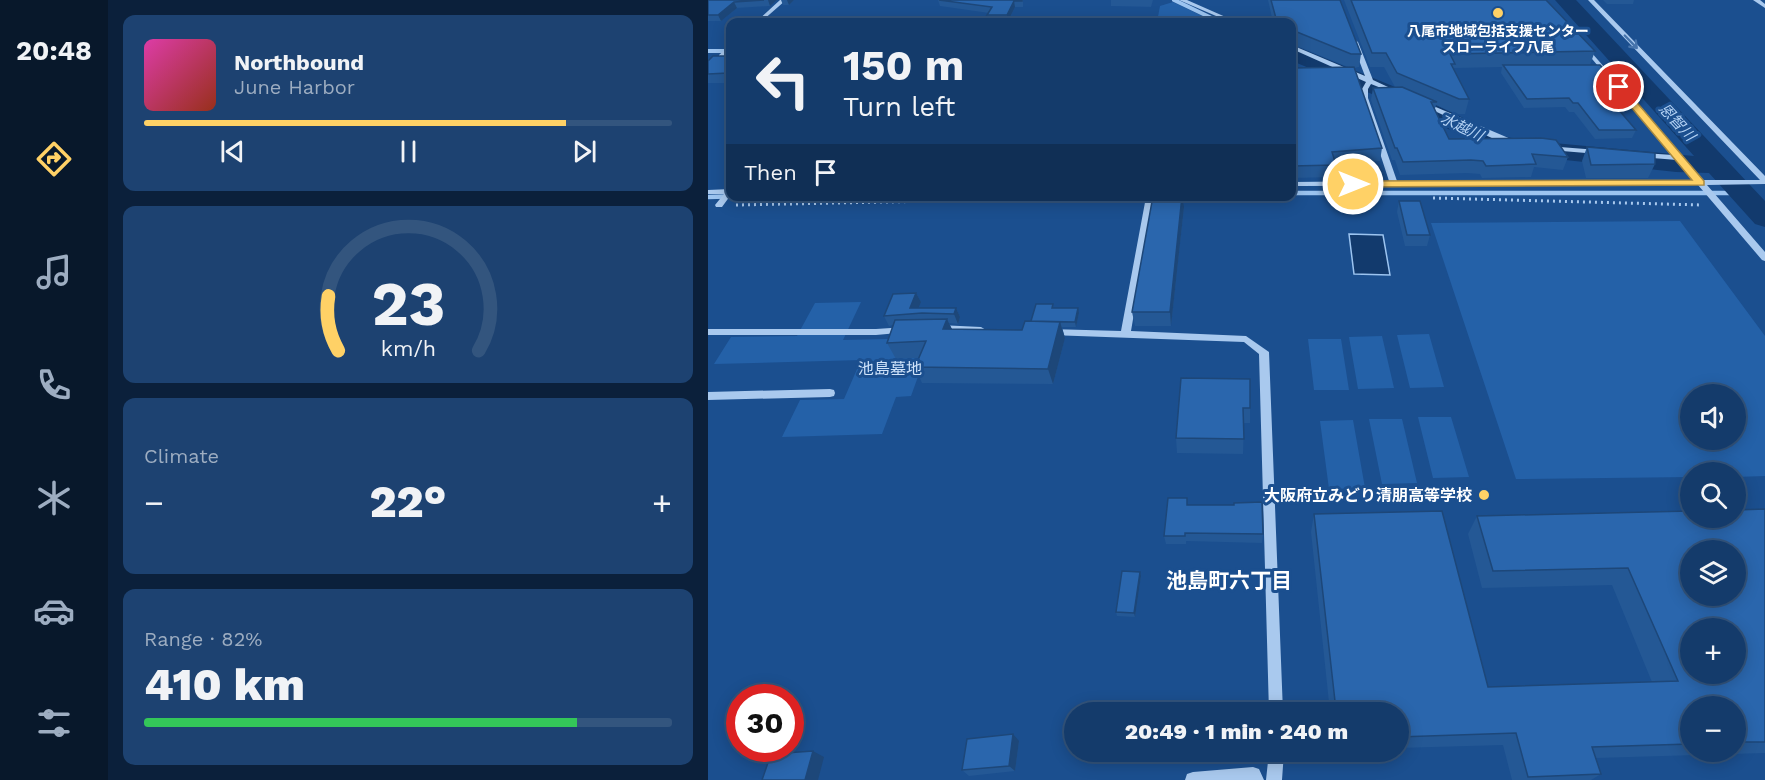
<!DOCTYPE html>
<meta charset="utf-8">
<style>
:root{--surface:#143b6b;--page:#1d4271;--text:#f1f3f6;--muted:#9dadc1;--line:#33557e;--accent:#ffd166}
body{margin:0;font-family:"Work Sans","Noto Sans JP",sans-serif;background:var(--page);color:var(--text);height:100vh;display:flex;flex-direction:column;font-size:22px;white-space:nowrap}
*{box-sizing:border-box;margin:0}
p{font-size:20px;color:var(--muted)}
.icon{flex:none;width:33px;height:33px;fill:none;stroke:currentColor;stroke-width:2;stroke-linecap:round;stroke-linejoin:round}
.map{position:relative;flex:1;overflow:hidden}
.drawer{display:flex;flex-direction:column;gap:15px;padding:15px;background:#0b203b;width:600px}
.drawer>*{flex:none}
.banner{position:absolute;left:18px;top:18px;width:570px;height:183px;border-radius:12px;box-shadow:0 3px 15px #0003,0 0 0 2px var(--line);background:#143b6b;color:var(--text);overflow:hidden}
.buttons{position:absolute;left:972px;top:384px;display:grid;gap:12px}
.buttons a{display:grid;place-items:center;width:66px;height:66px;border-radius:50%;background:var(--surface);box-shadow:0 3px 15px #0003,0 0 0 2px var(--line);font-size:30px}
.speed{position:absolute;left:18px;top:684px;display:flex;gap:12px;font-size:30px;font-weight:700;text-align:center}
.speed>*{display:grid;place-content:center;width:78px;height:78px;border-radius:50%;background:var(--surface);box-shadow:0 3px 15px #0003,0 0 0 2px var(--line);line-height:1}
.speed .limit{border:9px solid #d22;background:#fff;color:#111}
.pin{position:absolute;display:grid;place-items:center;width:51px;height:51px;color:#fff;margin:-26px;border:3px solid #fff;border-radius:50%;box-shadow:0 2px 6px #0007}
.me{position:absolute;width:66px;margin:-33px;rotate:90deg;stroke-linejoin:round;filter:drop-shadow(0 0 4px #0008)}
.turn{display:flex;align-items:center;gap:21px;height:126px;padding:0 18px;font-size:27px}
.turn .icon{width:78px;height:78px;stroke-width:2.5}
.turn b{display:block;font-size:42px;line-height:51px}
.then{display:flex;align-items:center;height:57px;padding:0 18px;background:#0003;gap:12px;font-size:22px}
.big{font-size:45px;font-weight:800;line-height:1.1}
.drawer .tile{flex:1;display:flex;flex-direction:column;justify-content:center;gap:9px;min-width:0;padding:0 21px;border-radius:12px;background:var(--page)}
.drawer .dial{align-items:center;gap:0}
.dial svg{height:156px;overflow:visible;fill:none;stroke:var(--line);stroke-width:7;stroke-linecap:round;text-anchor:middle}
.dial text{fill:var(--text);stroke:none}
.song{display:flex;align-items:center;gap:18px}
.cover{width:72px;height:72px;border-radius:9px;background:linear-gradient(135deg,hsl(320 70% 55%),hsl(10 70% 35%))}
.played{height:6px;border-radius:3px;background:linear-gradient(90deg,var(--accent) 80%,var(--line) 80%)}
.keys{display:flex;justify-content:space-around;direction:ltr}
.heat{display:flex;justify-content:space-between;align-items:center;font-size:33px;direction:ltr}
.charge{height:9px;border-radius:4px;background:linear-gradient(90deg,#34c759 82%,var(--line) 0)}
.trip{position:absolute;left:356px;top:702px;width:345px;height:60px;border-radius:30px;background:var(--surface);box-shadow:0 3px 15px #0003,0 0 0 2px var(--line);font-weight:800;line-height:60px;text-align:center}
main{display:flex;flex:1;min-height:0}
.dock{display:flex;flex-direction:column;width:108px;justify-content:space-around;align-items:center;background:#08182b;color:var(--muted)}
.dock .icon{width:42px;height:42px}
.dock .active{color:var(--accent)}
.dock b{font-size:27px;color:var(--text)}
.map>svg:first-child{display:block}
</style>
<main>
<nav class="dock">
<b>20:48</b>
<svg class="icon active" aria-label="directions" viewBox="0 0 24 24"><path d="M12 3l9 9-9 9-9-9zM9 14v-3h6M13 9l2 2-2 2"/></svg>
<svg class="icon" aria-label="music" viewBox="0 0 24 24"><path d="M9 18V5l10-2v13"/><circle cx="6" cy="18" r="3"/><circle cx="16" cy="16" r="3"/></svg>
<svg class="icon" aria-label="phone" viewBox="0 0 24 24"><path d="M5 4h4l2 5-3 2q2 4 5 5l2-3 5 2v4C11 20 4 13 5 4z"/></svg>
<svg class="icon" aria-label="climate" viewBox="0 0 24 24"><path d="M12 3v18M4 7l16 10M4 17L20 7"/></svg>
<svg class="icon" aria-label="car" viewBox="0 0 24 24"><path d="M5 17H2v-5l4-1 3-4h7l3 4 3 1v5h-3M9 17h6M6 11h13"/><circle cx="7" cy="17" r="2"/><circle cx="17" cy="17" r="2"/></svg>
<svg class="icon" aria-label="filters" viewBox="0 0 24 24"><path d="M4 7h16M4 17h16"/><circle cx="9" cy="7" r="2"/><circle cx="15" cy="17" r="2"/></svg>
</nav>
<section class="drawer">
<div class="tile">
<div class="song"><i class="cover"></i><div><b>Northbound</b><p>June Harbor</p></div></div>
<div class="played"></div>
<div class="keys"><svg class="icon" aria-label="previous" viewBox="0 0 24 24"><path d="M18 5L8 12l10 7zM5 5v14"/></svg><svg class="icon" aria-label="pause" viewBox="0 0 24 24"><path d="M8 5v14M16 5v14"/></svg><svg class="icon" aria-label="next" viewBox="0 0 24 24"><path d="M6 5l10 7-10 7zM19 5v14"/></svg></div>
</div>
<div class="tile dial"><svg viewBox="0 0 100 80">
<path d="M14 69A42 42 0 1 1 86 69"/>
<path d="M14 69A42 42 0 0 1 9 41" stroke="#ffd166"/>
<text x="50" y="56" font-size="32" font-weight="700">23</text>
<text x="50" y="72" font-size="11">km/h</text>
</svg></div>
<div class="tile"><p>Climate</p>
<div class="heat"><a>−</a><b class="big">22°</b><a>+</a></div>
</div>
<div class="tile"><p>Range · 82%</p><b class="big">410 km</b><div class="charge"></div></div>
</section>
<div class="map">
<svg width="1057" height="780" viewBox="0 0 1057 780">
<rect width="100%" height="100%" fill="#1b4f8f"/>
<path fill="#2461a8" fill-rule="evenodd" d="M465 2 507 22H449L452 6Z
M972 221 1057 336V476L1028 477V472H982V477L808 479 723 223ZM1028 394V440H982V394Z
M153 302 135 340 224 338 203 396 188 397 174 434 74 437 92 400 136 399 153 360 6 364 23 337 89 336 107 303Z
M721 334 736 387 702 388 689 335Z
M674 336 686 388 650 389 641 337Z
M600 339H633L641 390H606Z
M710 417H743L761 477 725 478Z
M661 419H694L709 483 674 484Z
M645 420 657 488 621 489 612 421Z"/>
<path fill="#123a6d" stroke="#9cc4f0" stroke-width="1.5" d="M641 234 675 235 682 275 646 274Z"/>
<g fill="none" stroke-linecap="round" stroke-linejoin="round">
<path stroke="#9cc4f0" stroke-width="4" d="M466 0 512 22
M0 51H22"/>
<path stroke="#9cc4f0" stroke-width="4.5" d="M584 193H1033
M0 197 36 196"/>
<path fill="#123a6d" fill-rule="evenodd" d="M847 0H868L1057 201V227L1047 224 1001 173 968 172 802 154 773 145 693 106 584 61V47L592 48 709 96 791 135 812 140 986 156Z"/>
<path stroke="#a9c9ee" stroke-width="3" stroke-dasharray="2 4" stroke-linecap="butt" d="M472 197 508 196
M725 198 994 205
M28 205 428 197"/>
<path fill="#a9c9ee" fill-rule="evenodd" d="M72 0H78L53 22H48Z
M471 0H479L529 22H522Z
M880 0H886L1057 176V184L999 185 1057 252V261L1054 260 990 185 584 186V182L681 181 654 98V89L658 82 584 49V45L586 46 657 76 644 42 647 40 650 42 665 80 693 93 688 94 663 84 660 89V98L689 181 986 180 969 160 932 157V153H935L965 155 874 47 873 46 876 44 995 180H1052Z
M1045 0H1052L1057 4V8Z
M22 45V50L15 57H11V55Z
M716 102 810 142 806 144 788 140 714 105V103Z
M839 146 890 150 894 152 890 154 842 150 838 148Z
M22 189V196L14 207H8L7 205 16 194H0V190Z
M446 196 423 331 538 336 561 352 575 712H561L551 354 536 342 342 335 337 332 342 329 413 331 438 197Z
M231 325 273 327 278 330 273 333 231 331 226 328Z
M198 327 203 330 201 332 168 335H0V329H168Z
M122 389 126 390 127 393 126 396 122 397 0 400V392Z
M561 752H576L574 780H558Z
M545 767 551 769 556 780H477L479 774 485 772Z"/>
</g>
<path fill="#245895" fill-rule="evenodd" d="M0 0H69L62 6 29 8 13 21H0Z
M73 0H86L81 5H75Z
M230 0H315V7H307L300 21H281L279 15 281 13 232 6Z
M403 0H445L443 7 403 6Z
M560 0H632L653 54 651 67 646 68 674 148 672 161 627 164 626 177 584 178V68L640 67 584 44V22H565Z
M636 0H838L887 51 882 65 906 80 902 89H893L928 130 924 138 887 139 866 112H861L857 107 816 108 793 73 794 67 746 68V69L761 99 757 114H748L728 105 727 109 741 139 860 157 855 170 826 167 823 177 774 178 772 174 759 173 692 175 687 160H684L663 100 665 88 687 87 676 67H662Z
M895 0H926L925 4H899Z
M22 56V83H0V61Z
M879 147 947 164 940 178H878L874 161Z
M691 201 722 235 719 246H697L689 212Z
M476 207 463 326H427L424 312Z
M208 293 213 302 210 308H248L252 317 250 324 241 323 244 329 314 330 323 322 346 308 371 313 368 327H354L357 338 345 384 214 383 207 367 211 358 188 359 179 343 185 325 181 326 176 316Z
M542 379V423H536L535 454 469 453 468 438Z
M480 505 555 534 554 543 478 541V544H458L456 536Z
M1057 509V753L888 758 893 774 883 780H804L795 745 690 748V712H622L603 532 606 514 780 687 944 682 904 585 774 588 760 534 769 516ZM982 706H1028V752H982Z
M432 572 433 576 427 617 409 616 408 612Z
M311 741 307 771 261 776 254 770Z
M422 752 423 758 405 760 404 757Z"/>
<path fill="#1d4779" d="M60 0H69L62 6Z
M79 0H86L81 5Z
M306 1 307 7 300 21 299 15Z
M26 2 29 8 13 21 10 15Z
M474 196 476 207 463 326 462 312Z
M208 293 213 302 208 314 202 308Z
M248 308 252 317 250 324 246 314Z
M370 308 371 313 368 327 367 322Z
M239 319 246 334 235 329Z
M352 322 357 338 345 384 340 369Z
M432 572 433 576 427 617 426 613Z
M305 734 311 741 307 771 301 766Z
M105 751 116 757 110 780H97Z"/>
<path fill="#2a66ad" stroke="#1d4779" stroke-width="1.5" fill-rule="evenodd" d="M0 0H56L26 2 10 15H0Z
M231 0H314V1H306L299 15H279L284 7Z
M563 0H632L653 54H643L584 30V22H569Z
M643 0H838L887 51 742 54 747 64H743L761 99H751L689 73 678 53H664Z
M5 56H22V71L20 73 0 74V61Z
M795 65H892L906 80 886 81 928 130H891L870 103H865L861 98 819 99Z
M646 67 674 148 624 152 628 165 584 166V68Z
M694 87 729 102H723L741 139 833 138 848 140 860 157 824 154 828 164 778 166 775 161 763 160 695 162 689 148H687L665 88Z
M879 147 947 153V164L883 165Z
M445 196H474L462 312H424Z
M691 201H712L722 235H699Z
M208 293 202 308H248L246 314 214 313 176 316 185 294Z
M328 304H345L344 308H370L367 322 323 321Z
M239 319 235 329 314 330 317 321 352 322 340 369 207 367 218 341 179 343 187 320Z
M473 378 542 379V408H535L536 439 468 438Z
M460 498H479V505H526V503L554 502 555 534 477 533V536H456Z
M1057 509V742H1028V706H982V744L884 747 893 774 820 777 808 733 690 737V712H678V709L628 710 606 514 734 511 780 687 970 681 920 568 785 571 769 516 982 511V518H1028V510ZM982 550H1028V596H982ZM982 628H1028V674H982Z
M414 571 432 572 426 613 408 612Z
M305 734 301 766 254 770 259 739Z
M105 751 97 780H54L63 754Z
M404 752H421V755L404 757Z"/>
<defs><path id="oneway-shaft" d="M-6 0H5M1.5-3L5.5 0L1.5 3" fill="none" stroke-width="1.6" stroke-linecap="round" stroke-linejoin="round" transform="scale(1.5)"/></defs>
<use stroke="#4674ac" href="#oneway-shaft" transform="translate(923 42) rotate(46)"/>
<path fill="#ffd166" stroke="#a68842" stroke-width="1.5" d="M908 85H914L996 181V185L645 187 640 184 645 181 984 180 908 89Z"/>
<g fill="#ffd166" stroke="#1b4f8f" stroke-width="2">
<circle cx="790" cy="13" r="6"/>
<circle cx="776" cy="495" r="6"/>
</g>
<g text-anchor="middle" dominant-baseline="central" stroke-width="6" stroke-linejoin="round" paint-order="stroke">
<g font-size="14" font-weight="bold" fill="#fff" stroke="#1b4f8f">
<text x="790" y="31">八尾市地域包括支援センター<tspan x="790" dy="16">スローライフ八尾</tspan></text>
</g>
<g font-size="15" font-style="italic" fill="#b5d3f5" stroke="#1b4f8f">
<text transform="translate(969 122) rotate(47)">恩智川</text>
<text transform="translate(754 127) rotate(26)">水越川</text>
</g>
<g font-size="16" fill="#cfe3fa" stroke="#1b4f8f">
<text x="182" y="368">池島墓地</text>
</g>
<g font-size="16" font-weight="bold" fill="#fff" stroke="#1b4f8f" text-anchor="end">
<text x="764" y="495">大阪府立みどり清朋高等学校</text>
</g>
<g font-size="21" font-weight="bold" fill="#fff" stroke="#1b4f8f">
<text x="521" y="580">池島町六丁目</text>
</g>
</g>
</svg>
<div class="buttons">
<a><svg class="icon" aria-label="sound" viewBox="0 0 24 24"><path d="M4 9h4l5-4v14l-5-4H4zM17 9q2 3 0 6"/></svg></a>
<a><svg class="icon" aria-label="search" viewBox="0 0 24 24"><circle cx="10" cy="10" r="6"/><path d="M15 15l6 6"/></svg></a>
<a><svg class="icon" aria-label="layers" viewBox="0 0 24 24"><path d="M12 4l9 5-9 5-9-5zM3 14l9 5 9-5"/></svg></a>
<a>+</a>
<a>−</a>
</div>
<div class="speed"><div class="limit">30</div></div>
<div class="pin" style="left:911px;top:87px;background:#d93025"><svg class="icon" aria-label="arrive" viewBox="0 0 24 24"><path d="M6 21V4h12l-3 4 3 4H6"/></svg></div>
<svg class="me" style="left:645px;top:184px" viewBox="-20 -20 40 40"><circle r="17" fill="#ffd166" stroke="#fff" stroke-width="3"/><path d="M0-11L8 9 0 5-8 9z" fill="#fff"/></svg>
<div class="trip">20:49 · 1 min · 240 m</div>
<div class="banner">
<div class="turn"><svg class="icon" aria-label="left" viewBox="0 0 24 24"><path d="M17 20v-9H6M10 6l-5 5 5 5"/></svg><div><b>150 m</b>Turn left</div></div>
<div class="then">Then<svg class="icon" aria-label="arrive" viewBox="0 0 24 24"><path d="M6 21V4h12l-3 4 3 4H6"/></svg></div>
</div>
</div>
</main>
